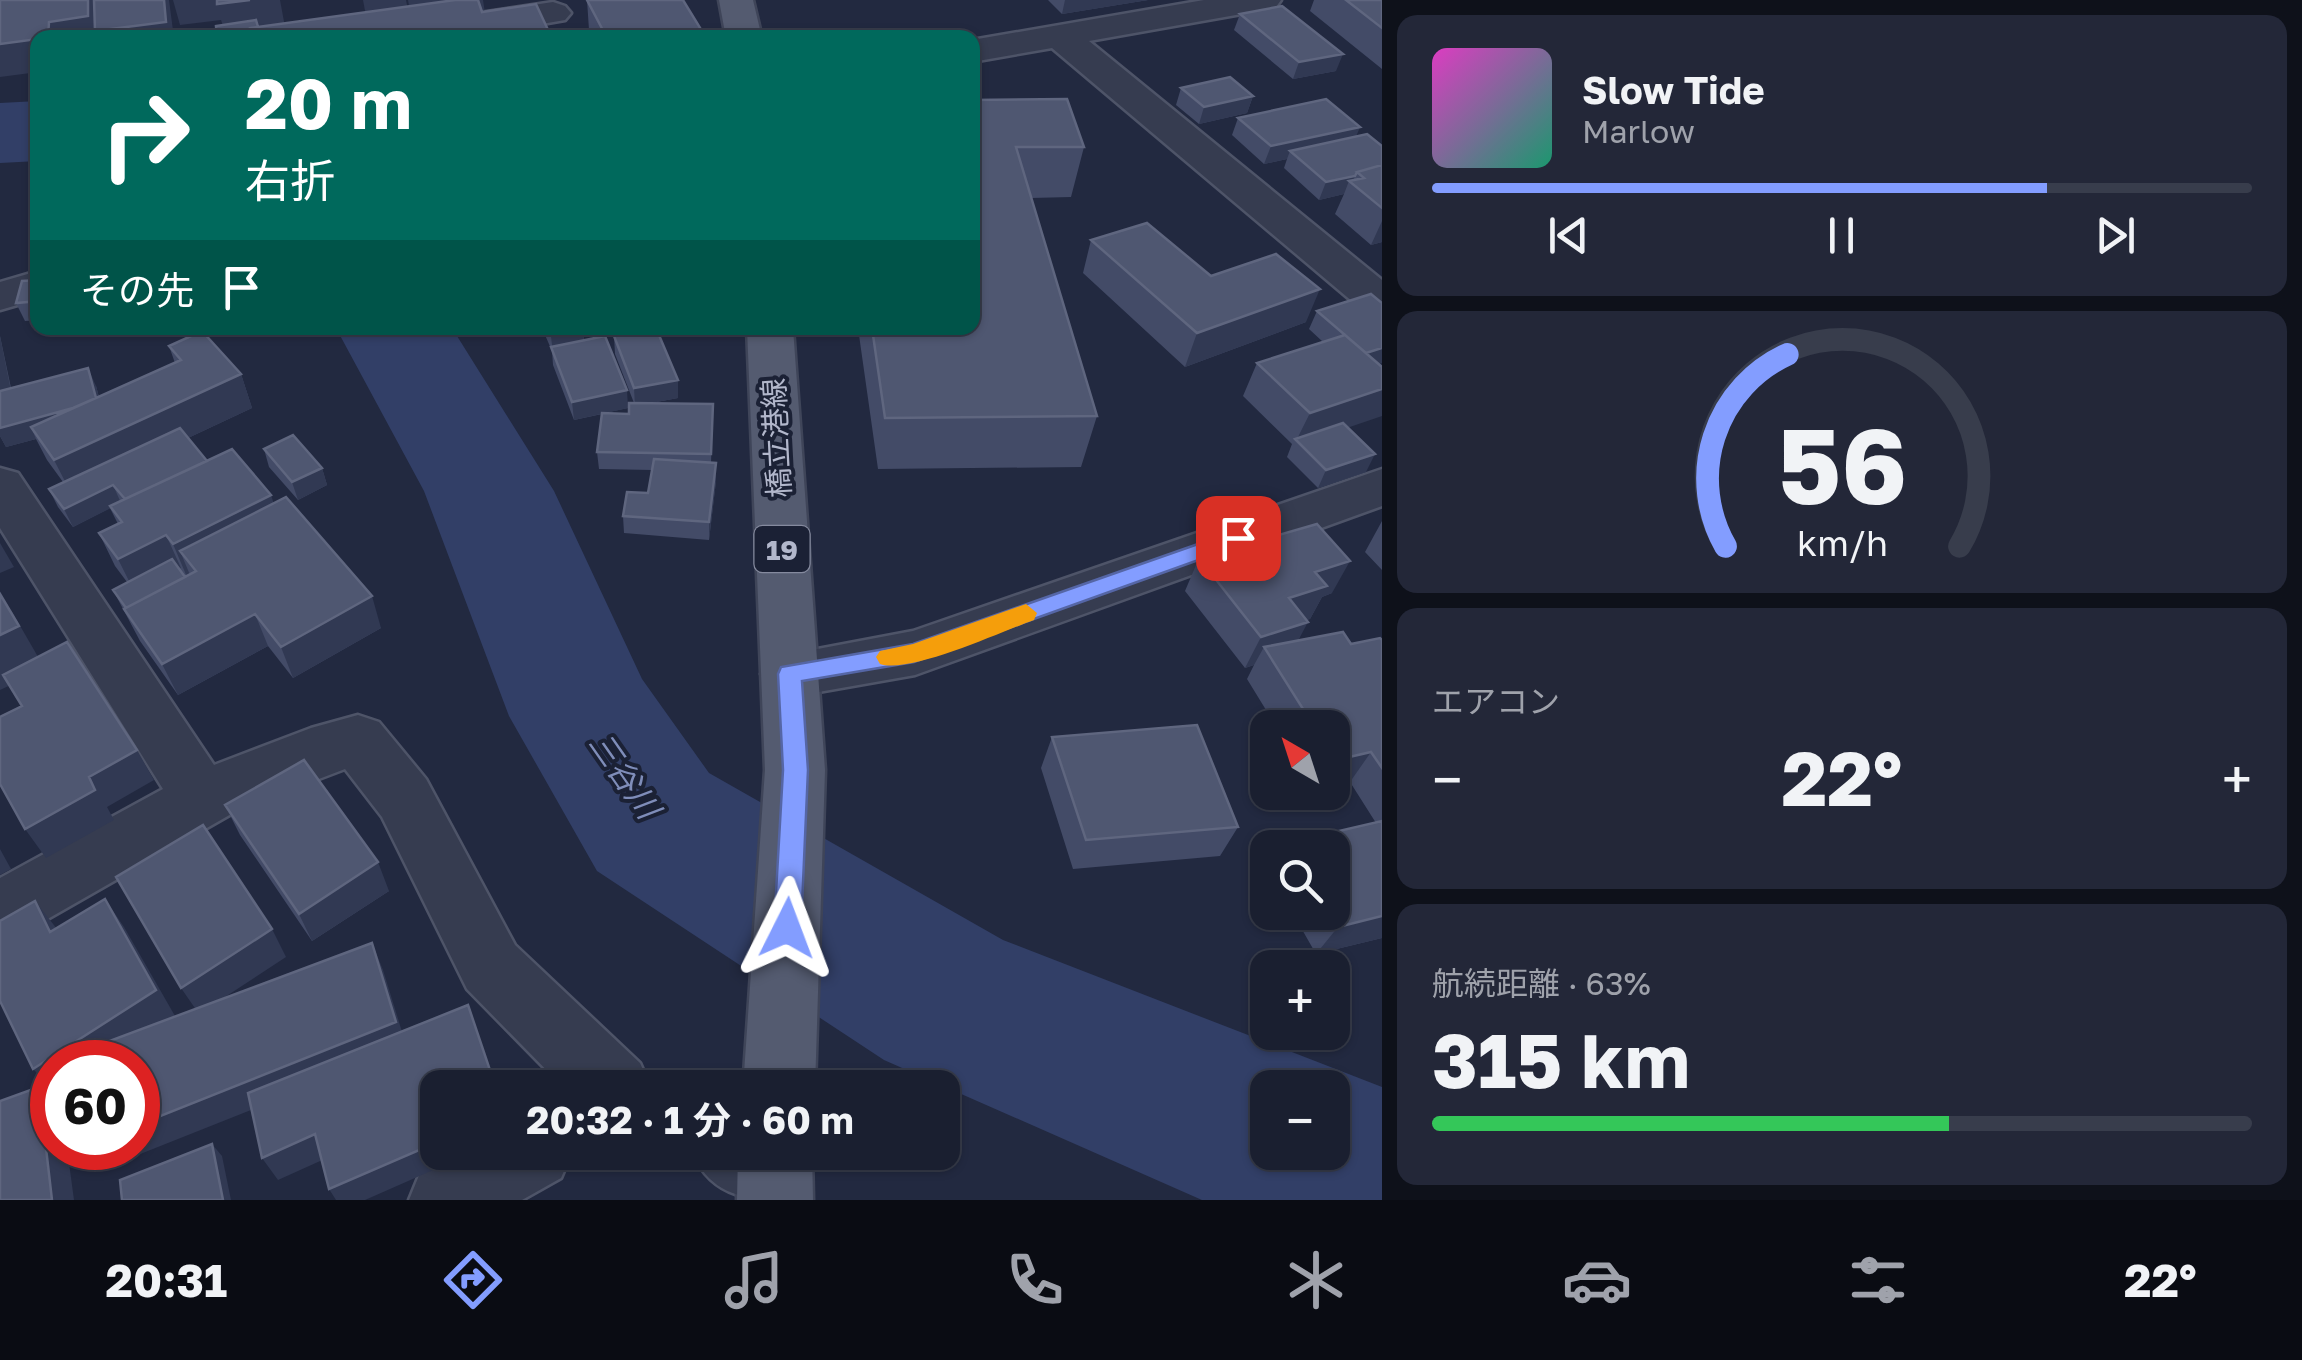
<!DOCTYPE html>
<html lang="ja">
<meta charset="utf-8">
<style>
:root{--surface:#1a1f30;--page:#232738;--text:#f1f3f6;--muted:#9fa2ab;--line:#383d4c;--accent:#839dff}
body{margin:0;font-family:"Golos Text","Noto Sans JP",sans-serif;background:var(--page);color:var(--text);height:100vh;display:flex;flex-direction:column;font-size:38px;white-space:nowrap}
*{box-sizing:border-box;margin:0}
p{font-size:32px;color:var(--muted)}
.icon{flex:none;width:55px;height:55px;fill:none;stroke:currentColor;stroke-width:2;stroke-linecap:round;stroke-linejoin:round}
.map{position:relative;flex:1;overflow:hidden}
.side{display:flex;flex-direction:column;gap:15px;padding:15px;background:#0e111a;width:920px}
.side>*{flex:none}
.guide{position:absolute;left:30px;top:30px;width:950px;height:305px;border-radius:20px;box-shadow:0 2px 8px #0004,0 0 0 2px var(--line);background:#00695c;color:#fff;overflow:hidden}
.needle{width:65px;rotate:321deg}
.tools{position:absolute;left:1250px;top:710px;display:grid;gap:20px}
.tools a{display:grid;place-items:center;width:100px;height:100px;border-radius:20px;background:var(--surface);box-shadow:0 2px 8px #0004,0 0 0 2px var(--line);font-size:50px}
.speed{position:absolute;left:30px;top:1040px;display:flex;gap:20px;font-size:50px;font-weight:700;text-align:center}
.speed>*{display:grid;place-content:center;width:130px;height:130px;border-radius:50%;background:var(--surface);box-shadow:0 2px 8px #0004,0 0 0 2px var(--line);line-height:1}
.speed .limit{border:15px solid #d22;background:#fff;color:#111}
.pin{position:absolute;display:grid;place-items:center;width:85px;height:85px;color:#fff;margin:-42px;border-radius:20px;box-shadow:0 5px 15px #0006}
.me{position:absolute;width:110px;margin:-55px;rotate:3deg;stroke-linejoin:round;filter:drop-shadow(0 0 8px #0008)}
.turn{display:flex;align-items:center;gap:35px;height:210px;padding:0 50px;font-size:45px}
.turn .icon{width:130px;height:130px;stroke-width:2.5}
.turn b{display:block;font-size:70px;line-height:85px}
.then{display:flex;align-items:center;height:95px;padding:0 50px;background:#0003;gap:20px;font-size:38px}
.big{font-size:75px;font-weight:700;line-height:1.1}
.side .card{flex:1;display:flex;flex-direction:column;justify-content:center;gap:15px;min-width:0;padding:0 35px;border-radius:20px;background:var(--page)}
.side .dial{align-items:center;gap:0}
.dial svg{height:260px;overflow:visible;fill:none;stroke:var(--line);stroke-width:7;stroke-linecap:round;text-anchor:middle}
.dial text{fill:var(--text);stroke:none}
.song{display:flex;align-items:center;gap:30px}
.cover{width:120px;height:120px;border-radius:15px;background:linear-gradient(135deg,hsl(310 70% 55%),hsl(160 70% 35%))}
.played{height:10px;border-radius:5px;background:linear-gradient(90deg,var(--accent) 75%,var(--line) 75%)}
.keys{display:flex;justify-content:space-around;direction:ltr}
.heat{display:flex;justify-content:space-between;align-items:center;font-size:55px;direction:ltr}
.charge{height:15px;border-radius:8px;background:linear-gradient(90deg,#34c759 63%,var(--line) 0)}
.trip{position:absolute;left:420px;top:1070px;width:540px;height:100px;border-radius:20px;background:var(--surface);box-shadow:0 2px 8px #0004,0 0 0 2px var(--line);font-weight:700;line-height:100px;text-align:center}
.tabs{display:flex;height:160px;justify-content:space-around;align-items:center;background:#0a0c13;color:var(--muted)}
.tabs .icon{width:70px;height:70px}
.tabs .active{color:var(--accent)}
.tabs b{font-size:45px;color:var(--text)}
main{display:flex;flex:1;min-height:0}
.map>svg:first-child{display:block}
</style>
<main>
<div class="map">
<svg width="1382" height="1200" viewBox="0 0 1382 1200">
<rect width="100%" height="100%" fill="#222940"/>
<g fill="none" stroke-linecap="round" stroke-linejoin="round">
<path fill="#323f67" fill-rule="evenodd" d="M38 101V161L0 163V103Z
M336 328H452L554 491 642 679 709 773 1003 940 1382 1087V1200H1202L884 1060 597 871 509 716 424 491ZM1268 1088H1332V1152H1268Z"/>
<g stroke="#4e5468" stroke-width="5">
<path id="minor" d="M1204 0H1281L1276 7 1264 10 1089 41 1382 280V317L1366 313 1052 48 972 62V40Z
M553 2 565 6 571 13 565 20 461 38H368L373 30 386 27Z
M38 271V299L0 310V282Z
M0 468 18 473 214 765 311 728 358 715 379 722 426 779 515 945 640 1063 651 1088H564L467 989 382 817 345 769 240 809 23 933 0 942V878L163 789 0 528Z
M1382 469V506L915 675 790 697 770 690 761 674 770 658 913 631Z
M459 1152H572L561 1178 522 1200H409L420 1173Z
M692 1152H801L810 1175 800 1200C751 1200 713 1200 692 1152Z"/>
</g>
<g stroke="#3f4559" stroke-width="5">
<path id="major" d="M719 0H753L762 38H726Z
M747 328H793L825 770 815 1088H743L765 770Z
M738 1152H812L813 1200H737Z"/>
</g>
<use href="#minor" fill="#363c50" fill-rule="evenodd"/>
<use href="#major" fill="#545b70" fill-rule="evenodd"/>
</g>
<path fill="#434b67" d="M587 0 702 38H593L589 30Z
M1048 0H1148L1062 14Z
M1314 0H1382V69L1310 11Z
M1240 14 1336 71 1293 79 1234 30Z
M1181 88 1253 96 1247 113 1199 124 1176 105Z
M972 100 1084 147 1071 197 1031 198 1097 416 1081 467 878 469 858 328H972Z
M1238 118 1356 137 1382 146V242L1371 245 1335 214 1344 194 1319 200 1284 168 1287 159 1264 164 1232 135Z
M1091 240 1211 276 1306 322 1185 367 1083 273Z
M38 280V320L25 321 16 303Z
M1317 311 1379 364 1348 428 1366 472 1318 488 1287 457 1292 444 1243 396 1257 363 1323 342 1309 329Z
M542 328H607L583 333 584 340 628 408 604 413 629 414 634 403 615 354 614 336 678 380V398L651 403 713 404 711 463 716 481 709 540 624 533 623 516 648 493 652 470 599 469 597 452 602 414 574 420 553 365 552 351Z
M0 336 11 388 96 386 99 397 175 363 169 346 241 374 252 408 188 438 207 461 274 503 381 628 293 678 268 646 178 695 140 641 113 590 127 582 115 566 99 533 118 524 110 508 73 527 58 507 49 489 63 482 47 460 36 439 6 447 0 436Z
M264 449 322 468 327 485 298 500 269 467Z
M1382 521V570L1365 552Z
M1199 558 1332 593 1322 597 1310 619 1306 620 1298 641 1351 644 1382 640V938L1316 954 1292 912H1332V848H1284L1287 843 1376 823 1350 782 1332 787V728H1277L1247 679 1254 665 1245 668 1185 591Z
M1052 737 1238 827 1220 856 1073 869 1041 768Z
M225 805 389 891 312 941 240 835Z"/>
<path fill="#313953" d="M88 0H169L174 38H48L49 22Z
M173 0H280L285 27 261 38H235L226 35 221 20 180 25Z
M363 0H406L408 10 366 16Z
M408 0H483L485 13 412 23Z
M1065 0H1148L1062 14Z
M702 31V38H661Z
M549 32 550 38H514Z
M38 39V72L0 77V44Z
M1343 54 1336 71 1293 79 1299 62Z
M1253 96 1247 113 1199 124 1204 107Z
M1360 127 1353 144 1290 151 1287 159 1264 164 1271 146Z
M1355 176 1352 184 1349 181 1344 194 1319 200 1326 182Z
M1382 221V242L1371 245Z
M1320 289 1306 322 1185 367 1197 333Z
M550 328H607L583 333 584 346 553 353Z
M0 336 13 401 0 405Z
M1382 348V363L1357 371 1366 354Z
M88 368 96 386 105 420 31 427 36 439 6 447 0 436V428Z
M241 374 252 408 71 493 54 460Z
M678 380V398L635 406 634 388Z
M1382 389V416L1300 444 1296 441 1310 413Z
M627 390 628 408 574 420 572 402Z
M1375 454 1366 472 1318 488 1326 470Z
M716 463V481L709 540V522Z
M322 468 327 485 298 500 292 482Z
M113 485 121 503 73 527 64 509Z
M271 495 282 528 180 551 190 575 187 577 173 544Z
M166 535 181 568 134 591 118 559Z
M0 543 14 567 0 573Z
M1350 561 1332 593 1322 597 1310 619 1272 630 1289 598 1315 572Z
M372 596 381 628 293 678 281 647Z
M11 610 45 669 0 690V635Z
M255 614 268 646 178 695 162 664Z
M1308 622 1291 654 1264 647 1254 665 1245 668 1261 637Z
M137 750 154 780 107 807 114 820 46 858 25 829 89 777Z
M1371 752 1350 782 1332 787V765L1336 760Z
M0 849 11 869 0 875Z
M378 862 389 891 312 941 299 914Z
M105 899 124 927 175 1016 103 1062H52V1088L33 1069Z
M35 901 57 929 50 932Z
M1382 916V938L1316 954 1338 927Z
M272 929 286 957 199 1014 181 988Z
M372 943 383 970 407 1048 100 1170 77 1148H138V1125Z
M39 1087 52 1101V1148H67L74 1200H52Z
M315 1134 329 1157 278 1180 262 1158Z
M438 1142V1152H474L365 1200H336L329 1189Z
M212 1144 222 1156 231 1200H223Z"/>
<path fill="#4f5771" stroke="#5f667f" stroke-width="2.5" d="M0 0H88V16L49 22 48 38H38V39L0 44Z
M94 0H164L166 22 95 31Z
M217 0H250L217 4Z
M455 0H478L482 12 536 4 549 32 514 38H251L250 28Z
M587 0H683L702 31 661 38H607Z
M1346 0H1382V28Z
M1282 6 1343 54 1299 62 1240 14Z
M256 20 258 27 250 28 251 35 217 38 216 26Z
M1230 77 1253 96 1204 107 1181 88Z
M1067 99 1084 147H1016L1097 416 885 418 872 328H972V100Z
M1326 99 1360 127 1271 146 1238 118Z
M1367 134 1382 146V165L1357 172 1355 176 1326 182 1290 151Z
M1382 165V208L1349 181 1364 178 1357 172Z
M1147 223 1211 276 1276 254 1320 289 1197 333 1091 240Z
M38 280V301L16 303 22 281Z
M1371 294 1382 303V348L1366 353 1317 311Z
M656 328 678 380 634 388 614 336Z
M202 331 241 374 54 460 31 427 181 360 169 346Z
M1345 335 1382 367V389L1310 413 1257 363Z
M605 336 627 390 572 402 551 347Z
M88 368 96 398 73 408 0 428V391Z
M629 403 713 404 711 454 597 452 602 413 629 414Z
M1343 423 1375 454 1326 470 1295 439Z
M180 428 207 461 125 499 113 485 64 509 49 489Z
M293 435 322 468 292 482 264 449Z
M232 449 271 495 173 544 166 535 118 559 99 533 122 522 110 506Z
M654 459 716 463 709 522 623 516 627 492 648 493Z
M286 497 372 596 281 647 255 614 162 664 124 609 196 571 180 551Z
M1317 524 1350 561 1315 572 1327 586 1289 598 1308 622 1261 637 1199 558Z
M172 559 185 577 126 608 113 590Z
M0 594 19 626 0 635Z
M1343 632 1351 644 1380 638 1382 640V768L1371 752 1336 760 1332 755V728H1315L1264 647Z
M67 642 137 750 89 777 95 790 25 829 0 784V717L22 706 3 675Z
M1197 725 1238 827 1086 840 1052 737Z
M304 760 378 862 299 914 225 805Z
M1382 821V916L1338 927 1330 912H1332V848H1290L1287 843Z
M203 825 272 929 181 988 116 877Z
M105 899 156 990 33 1069 0 1001V921L35 901 50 932Z
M372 943 396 1022 138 1125V1062H65L64 1058Z
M468 1005 496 1088H438V1142L329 1189 315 1134 262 1158 248 1093Z
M39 1087 52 1200H0V1101Z
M212 1144 223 1200H122L120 1180Z"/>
<path fill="#839dff" stroke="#5566a6" stroke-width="2.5" d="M1238 530 1249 538 1246 543 914 662 802 681 808 770 801 928 797 937 787 941 778 937 774 928 783 770 778 674 781 667 913 644Z"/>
<path fill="#f59e0b" d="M1026 604 1037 613 1034 620C1000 632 911 674 880 664L876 657 880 651 913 644Z"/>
<g text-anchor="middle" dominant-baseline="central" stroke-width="8" stroke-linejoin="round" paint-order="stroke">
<rect fill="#1b2135" stroke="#858a9e" stroke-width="2.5" x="754.5" y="526" width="55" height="46" rx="8"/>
<g font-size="28" font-weight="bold" fill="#b2b7cb">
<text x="782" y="549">19</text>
</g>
<g font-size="30" fill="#b2b7cb" stroke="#1b2135">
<text transform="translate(776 438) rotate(-93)">橋立港線</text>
</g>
<g font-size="32" font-style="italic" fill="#7f8db9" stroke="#1b2135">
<text transform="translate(625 775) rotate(55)">三谷川</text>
</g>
</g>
</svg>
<div class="tools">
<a><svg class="needle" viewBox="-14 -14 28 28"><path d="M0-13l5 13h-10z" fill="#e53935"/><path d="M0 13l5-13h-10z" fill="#9fa2ab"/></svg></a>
<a><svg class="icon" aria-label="search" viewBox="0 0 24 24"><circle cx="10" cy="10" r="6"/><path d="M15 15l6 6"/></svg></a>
<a>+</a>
<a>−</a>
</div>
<div class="speed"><div class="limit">60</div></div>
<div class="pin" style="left:1238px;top:538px;background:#d93025"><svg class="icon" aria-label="arrive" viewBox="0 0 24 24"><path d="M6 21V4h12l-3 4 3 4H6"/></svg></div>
<svg class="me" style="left:787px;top:928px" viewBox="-20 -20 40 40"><path d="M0-17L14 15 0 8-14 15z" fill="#839dff" stroke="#fff" stroke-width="4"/></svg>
<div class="trip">20:32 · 1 分 · 60 m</div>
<div class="guide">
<div class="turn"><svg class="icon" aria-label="right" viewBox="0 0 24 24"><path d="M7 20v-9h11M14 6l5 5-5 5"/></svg><div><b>20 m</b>右折</div></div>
<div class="then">その先<svg class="icon" aria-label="arrive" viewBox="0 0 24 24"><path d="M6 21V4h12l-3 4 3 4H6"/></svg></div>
</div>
</div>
<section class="side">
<div class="card">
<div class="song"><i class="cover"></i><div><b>Slow Tide</b><p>Marlow</p></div></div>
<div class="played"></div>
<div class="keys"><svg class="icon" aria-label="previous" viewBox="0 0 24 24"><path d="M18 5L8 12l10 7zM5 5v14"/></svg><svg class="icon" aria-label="pause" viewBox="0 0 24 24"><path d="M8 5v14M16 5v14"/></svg><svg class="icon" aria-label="next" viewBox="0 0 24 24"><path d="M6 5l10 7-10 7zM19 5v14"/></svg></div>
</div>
<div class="card dial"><svg viewBox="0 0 100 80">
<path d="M14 69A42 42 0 1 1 86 69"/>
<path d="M14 69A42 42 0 0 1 33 10" stroke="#839dff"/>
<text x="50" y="56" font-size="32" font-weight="700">56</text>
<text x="50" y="72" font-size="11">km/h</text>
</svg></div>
<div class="card"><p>エアコン</p>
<div class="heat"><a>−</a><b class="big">22°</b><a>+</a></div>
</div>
<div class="card"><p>航続距離 · 63%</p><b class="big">315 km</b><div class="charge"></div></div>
</section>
</main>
<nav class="tabs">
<b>20:31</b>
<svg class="icon active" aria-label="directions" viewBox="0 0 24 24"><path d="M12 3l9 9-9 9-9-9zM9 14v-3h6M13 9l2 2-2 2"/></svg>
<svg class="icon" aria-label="music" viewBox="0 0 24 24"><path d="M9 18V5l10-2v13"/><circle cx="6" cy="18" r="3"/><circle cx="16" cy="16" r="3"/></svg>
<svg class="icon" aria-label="phone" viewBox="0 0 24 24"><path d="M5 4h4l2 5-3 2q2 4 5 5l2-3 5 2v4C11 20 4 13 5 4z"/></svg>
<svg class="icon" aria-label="climate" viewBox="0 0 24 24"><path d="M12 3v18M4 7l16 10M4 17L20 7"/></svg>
<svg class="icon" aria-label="car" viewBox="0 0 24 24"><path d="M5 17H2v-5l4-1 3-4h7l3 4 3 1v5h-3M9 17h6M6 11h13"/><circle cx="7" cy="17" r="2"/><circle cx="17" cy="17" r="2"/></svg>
<svg class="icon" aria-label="filters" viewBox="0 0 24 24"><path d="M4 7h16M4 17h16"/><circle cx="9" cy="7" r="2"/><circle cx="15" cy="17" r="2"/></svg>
<b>22°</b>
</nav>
